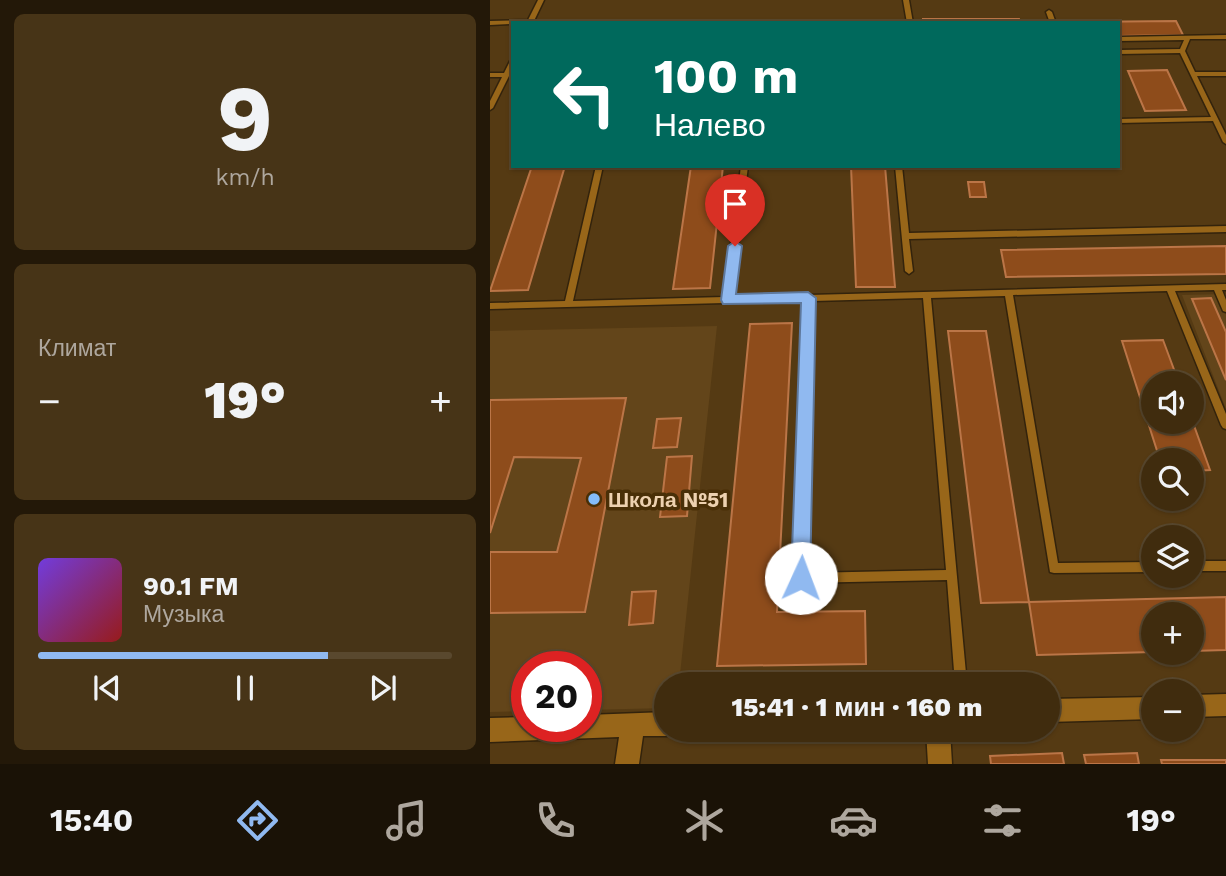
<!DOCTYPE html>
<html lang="ru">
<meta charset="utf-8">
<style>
:root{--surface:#402c0e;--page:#473417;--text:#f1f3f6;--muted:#aea79e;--line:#59482e;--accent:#90b9f0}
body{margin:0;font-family:"Work Sans",sans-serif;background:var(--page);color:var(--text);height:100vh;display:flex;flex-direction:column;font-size:26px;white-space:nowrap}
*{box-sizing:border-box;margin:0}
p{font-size:23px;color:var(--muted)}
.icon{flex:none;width:38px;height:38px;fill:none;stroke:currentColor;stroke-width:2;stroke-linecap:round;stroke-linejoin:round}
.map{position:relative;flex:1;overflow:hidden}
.panel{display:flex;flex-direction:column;gap:14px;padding:14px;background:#231808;width:490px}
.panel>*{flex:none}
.hud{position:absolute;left:21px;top:21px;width:609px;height:147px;border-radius:0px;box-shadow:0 2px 5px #0004,0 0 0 2px var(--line);background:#00695c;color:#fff;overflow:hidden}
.tools{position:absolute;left:651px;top:371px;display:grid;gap:14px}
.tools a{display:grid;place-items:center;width:63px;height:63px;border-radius:50%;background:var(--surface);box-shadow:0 2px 5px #0004,0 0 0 2px var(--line);font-size:35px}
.speed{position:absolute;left:21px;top:651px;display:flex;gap:14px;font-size:35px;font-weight:700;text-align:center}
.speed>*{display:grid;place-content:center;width:91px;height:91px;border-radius:50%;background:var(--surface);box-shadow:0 2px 5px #0004,0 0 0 2px var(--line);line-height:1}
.speed .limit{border:10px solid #d22;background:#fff;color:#111}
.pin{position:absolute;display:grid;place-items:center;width:60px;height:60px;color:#fff;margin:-72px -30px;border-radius:50% 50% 50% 0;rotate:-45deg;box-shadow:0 0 7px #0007}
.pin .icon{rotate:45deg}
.me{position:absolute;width:77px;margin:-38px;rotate:2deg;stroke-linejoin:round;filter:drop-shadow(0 0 5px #0008)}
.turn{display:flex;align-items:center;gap:24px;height:147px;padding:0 28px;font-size:32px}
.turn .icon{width:91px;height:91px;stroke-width:2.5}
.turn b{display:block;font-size:49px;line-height:60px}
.big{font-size:52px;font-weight:800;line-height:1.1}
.panel .widget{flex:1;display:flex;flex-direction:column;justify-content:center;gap:10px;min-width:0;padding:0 24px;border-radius:10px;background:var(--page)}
.panel .dial{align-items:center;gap:0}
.dial b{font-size:91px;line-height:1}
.song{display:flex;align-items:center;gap:21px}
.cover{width:84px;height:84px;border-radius:10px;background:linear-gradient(135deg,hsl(260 70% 55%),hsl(0 70% 35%))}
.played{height:7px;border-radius:4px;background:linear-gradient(90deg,var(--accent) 70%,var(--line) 70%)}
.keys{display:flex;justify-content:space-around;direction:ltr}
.heat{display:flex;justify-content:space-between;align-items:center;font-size:38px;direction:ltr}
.trip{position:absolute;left:164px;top:672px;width:406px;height:70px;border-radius:35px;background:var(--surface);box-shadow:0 2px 5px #0004,0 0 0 2px var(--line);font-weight:800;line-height:70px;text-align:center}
.tab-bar{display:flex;height:112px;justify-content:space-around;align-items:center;background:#1a1206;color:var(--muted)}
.tab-bar .icon{width:49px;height:49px}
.tab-bar .selected{color:var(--accent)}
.tab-bar b{font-size:32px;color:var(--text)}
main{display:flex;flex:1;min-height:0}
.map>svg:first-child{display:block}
</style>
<main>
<section class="panel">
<div class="widget dial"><b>9</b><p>km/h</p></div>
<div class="widget"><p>Климат</p>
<div class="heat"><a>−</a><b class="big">19°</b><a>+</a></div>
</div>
<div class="widget">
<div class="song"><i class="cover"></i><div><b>90.1 FM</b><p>Музыка</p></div></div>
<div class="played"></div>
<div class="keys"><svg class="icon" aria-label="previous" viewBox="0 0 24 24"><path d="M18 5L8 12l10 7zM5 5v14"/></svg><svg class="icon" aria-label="pause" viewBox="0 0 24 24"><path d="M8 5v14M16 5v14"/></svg><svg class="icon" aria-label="next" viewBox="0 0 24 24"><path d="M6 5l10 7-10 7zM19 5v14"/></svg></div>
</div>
</section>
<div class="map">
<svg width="736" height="764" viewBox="0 0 736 764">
<rect width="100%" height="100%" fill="#553a13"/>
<path fill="#63451a" d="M736 294V409L692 295Z
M227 326 189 684H177V708L96 710V667H37V711L0 712V331Z"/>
<path fill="#8e4c1b" stroke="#bb7547" stroke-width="2" d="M433 19H529L530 23H433Z
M686 21 693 35 628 36V23L583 22Z
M677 70 696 110 655 111 638 71Z
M42 166H75L38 290 0 291Z
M201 166H233L220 288 183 289Z
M361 166H395L405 287H366Z
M478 182H494L496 197H480Z
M736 246V274L516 277 511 250Z
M721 298 736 332V380L702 299Z
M302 323 287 612 375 611 376 664 227 666 260 324Z
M458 331H496L539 602 491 603Z
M673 340 689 383H663V422L702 420 720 470 702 471V460H670L632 341Z
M136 398 95 612 0 613V552H67L91 458 24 457 0 533V400Z
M191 418 187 447 163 448 167 419Z
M202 456 197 516 170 517 177 457Z
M166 591 163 623 139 625 142 592Z
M736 597V650L702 651V614H663V652L547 655 539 602Z
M572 753 574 764H501L500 756Z
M647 753 649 764H596L594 755Z
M671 760H736V764H672Z"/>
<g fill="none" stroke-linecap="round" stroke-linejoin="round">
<g stroke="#33230c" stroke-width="3">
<path id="lane" d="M48 0H54L43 23 0 25V21L38 20Z
M413 0H419L423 23H417Z
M559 10 562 12 566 23H560L556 12Z
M736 35V39H700L695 51 705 72H736V76H707L736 135V144L733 142 723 121 628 123V119L721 117 690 53 628 54V50L690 49 694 40 628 41V37Z
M23 59V68L3 108 0 110V101L12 77H0V73H14L20 61Z
M106 166H113L83 301 234 297 251 166H258L242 297 736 284V290H732L736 300V312L733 311 724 290 685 291 736 414V429L733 428 731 425 677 291 523 295 568 563 663 562V572L564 573 560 572 515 296 441 298 477 684H465L457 580 311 583 307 582 306 578 315 301 0 309V303L75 301ZM433 298 456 570 316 573 323 301Z
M405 166H412L419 233 736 226V232L419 239 423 271 419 274 415 271Z
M702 561H736V571H702Z"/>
</g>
<g stroke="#33230c" stroke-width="3">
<path id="street" d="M736 694V716L702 717V695Z
M663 697V719L558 722V699Z
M177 712V730H186L185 732 177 736H153L149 764H125L129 737 0 742V718L37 717V726H96V715Z
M436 730H460L462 764H438Z"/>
</g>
<use href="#lane" fill="#986619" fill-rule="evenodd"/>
<use href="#street" fill="#986619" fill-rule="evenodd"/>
</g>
<path fill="#90b9f0" stroke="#5e789c" stroke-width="2" d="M245 241 252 246 246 294 318 292 326 298 320 578 317 584 311 587 304 584 301 578 311 303 233 304 231 300 238 246Z"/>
<circle fill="#84bcfb" stroke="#492f07" stroke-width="2.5" cx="104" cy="499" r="7"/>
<g text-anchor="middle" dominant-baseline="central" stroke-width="7" stroke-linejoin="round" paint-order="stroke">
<g font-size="21" font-weight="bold" fill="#edd1b0" stroke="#492f07" text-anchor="start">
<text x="118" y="499">Школа №51</text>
</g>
</g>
</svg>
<div class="tools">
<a><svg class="icon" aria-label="sound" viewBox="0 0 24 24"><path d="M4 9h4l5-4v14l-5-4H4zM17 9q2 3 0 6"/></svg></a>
<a><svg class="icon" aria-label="search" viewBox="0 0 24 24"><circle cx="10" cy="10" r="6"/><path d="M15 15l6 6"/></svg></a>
<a><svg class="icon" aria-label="layers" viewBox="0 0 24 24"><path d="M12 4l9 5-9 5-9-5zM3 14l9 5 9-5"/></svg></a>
<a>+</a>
<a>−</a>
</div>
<div class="speed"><div class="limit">20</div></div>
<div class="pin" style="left:245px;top:246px;background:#d93025"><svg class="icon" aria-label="arrive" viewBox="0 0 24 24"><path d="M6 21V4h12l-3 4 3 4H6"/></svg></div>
<svg class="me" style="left:311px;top:578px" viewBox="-20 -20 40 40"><circle r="19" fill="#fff"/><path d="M0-13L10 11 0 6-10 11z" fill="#90b9f0"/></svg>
<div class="trip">15:41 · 1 мин · 160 m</div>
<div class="hud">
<div class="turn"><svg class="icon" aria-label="left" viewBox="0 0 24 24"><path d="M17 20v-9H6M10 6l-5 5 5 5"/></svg><div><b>100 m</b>Налево</div></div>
</div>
</div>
</main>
<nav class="tab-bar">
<b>15:40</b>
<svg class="icon selected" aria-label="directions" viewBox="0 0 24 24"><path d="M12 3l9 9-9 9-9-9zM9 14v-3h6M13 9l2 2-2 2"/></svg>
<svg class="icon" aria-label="music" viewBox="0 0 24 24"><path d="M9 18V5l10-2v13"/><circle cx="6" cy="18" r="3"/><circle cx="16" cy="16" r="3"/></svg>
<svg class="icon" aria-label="phone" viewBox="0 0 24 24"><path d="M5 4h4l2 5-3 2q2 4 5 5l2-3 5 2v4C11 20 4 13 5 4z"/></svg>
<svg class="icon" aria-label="climate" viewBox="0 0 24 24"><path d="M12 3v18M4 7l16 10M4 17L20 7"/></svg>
<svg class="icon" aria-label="car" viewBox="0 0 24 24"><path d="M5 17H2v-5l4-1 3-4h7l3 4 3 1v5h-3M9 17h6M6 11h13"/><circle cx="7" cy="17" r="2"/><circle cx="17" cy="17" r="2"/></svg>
<svg class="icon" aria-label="filters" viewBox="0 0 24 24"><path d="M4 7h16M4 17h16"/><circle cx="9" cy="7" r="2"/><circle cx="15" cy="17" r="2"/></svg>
<b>19°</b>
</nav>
